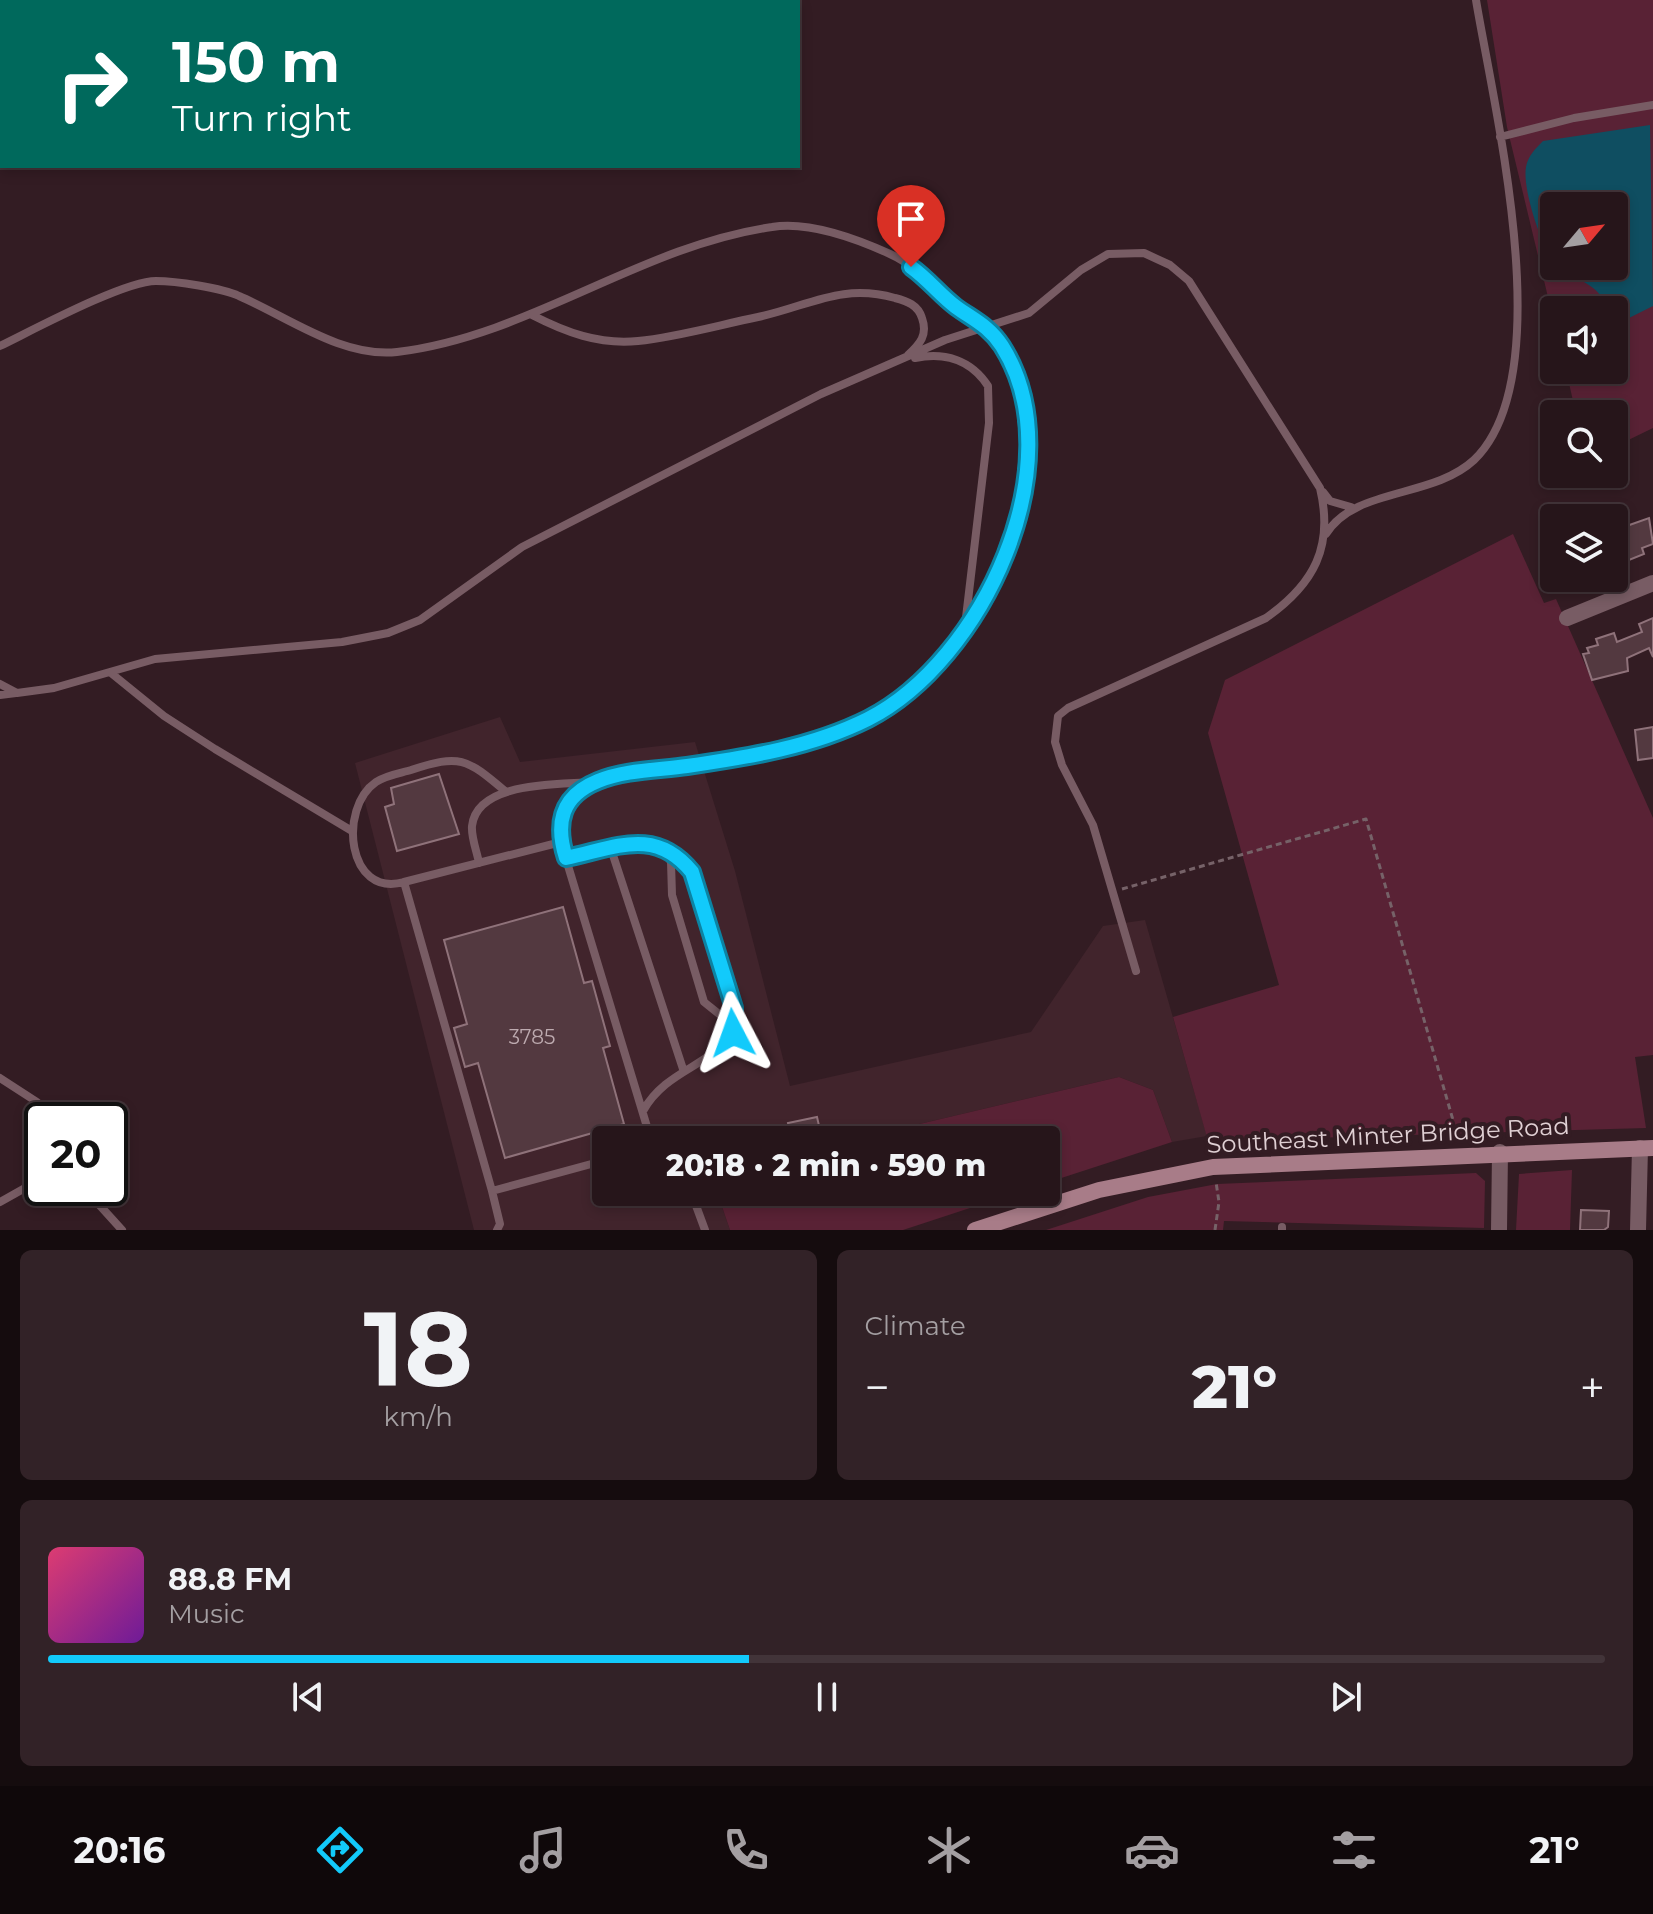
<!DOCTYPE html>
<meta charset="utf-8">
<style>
:root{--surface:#26151a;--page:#322227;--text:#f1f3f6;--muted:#a49fa2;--line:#423439;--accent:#12cafb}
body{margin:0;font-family:Montserrat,sans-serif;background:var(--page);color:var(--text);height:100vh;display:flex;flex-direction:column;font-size:30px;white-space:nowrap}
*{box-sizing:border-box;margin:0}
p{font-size:26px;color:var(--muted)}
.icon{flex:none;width:44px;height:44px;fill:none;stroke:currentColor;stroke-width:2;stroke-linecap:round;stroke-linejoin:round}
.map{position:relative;height:1230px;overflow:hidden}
.panel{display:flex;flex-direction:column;gap:20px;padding:20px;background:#150c0e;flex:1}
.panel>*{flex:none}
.hud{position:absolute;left:0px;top:0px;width:800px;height:168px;box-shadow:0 4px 12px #0003,0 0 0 2px var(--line);background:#00695c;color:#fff;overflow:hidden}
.needle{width:52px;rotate:61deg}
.fabs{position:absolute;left:1540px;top:192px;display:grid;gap:16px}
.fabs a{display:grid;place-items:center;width:88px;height:88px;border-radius:8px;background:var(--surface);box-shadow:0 4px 12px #0003,0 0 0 2px var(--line);font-size:40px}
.speed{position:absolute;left:24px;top:1102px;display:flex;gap:16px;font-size:40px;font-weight:700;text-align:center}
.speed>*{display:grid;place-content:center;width:104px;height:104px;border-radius:50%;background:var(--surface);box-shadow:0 4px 12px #0003,0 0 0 2px var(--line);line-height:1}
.speed .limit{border:4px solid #111;border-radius:12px;background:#fff;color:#111}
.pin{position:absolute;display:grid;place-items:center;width:68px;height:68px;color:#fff;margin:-82px -34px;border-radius:50% 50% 50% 0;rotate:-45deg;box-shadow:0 0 8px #0007}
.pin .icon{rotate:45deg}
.me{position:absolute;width:88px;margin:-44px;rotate:356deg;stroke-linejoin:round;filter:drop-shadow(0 0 6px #0008)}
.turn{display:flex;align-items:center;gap:28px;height:168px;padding:0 40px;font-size:36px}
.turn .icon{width:104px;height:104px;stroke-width:2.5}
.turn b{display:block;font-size:56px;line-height:68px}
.big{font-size:60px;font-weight:800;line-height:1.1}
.panel .widget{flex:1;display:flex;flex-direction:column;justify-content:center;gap:12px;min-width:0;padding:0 28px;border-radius:12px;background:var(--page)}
.panel .dial{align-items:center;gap:0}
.dial b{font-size:104px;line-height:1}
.song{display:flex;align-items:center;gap:24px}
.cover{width:96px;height:96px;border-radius:12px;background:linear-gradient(135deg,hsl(340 70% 55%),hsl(280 70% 35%))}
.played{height:8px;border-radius:4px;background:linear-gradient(90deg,var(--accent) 45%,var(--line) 45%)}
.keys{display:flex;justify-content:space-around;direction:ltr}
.heat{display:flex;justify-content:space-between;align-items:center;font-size:44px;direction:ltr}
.panel .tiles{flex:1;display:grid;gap:20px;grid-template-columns:1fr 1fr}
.widget:last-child{grid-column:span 2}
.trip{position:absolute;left:592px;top:1126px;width:468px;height:80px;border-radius:8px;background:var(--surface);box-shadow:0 4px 12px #0003,0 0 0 2px var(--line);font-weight:800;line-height:80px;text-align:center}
.tab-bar{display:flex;height:128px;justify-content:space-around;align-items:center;background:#0f080a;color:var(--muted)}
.tab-bar .icon{width:56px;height:56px}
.tab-bar .on{color:var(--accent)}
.tab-bar b{font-size:36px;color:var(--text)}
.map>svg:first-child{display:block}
</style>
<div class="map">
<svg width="1653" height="1230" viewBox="0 0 1653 1230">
<rect width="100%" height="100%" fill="#331c23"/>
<path fill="#41242c" d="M500 717 520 762 695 742 735 871 790 1086 1031 1032 1103 926 1145 920 1207 1136 1172 1142 1153 1090 1119 1077 852 1140H606V1192H717L730 1230H474L355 763Z"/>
<path fill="#592235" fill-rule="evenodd" d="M1487 0H1653V428L1614 447V414H1576L1566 370H1614V310H1554V322L1507 127ZM1554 206H1614V266H1554Z
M1513 534 1544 603 1556 599 1653 818V1055L1635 1057 1646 1128 1208 1141 1173 1017 1279 985 1208 733 1225 680Z
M1119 1077 1153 1090 1172 1142 1046 1183V1140H852Z
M1572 1170 1570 1230H1516L1519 1174Z
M1476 1173 1485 1181 1484 1228 1224 1221 1223 1230H1046L1148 1197 1217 1184Z
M717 1192H1019L903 1230H730Z"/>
<path fill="#0f4e61" d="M1650 125 1653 306 1619 323 1614 320V310H1608C1601 284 1575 280 1556 266H1614V206H1554V265C1542 246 1522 190 1526 167 1528 156 1535 149 1543 141Z"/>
<path fill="#533940" stroke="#8f727a" stroke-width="2" d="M1649 518 1653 544 1642 548 1644 554 1614 566V535L1622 532 1621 528Z
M1653 618V657L1649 648 1627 658 1628 671 1592 680 1583 654 1589 653 1587 648 1598 645 1596 639 1614 633 1617 642 1642 632 1639 624Z
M1653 727V758L1638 760 1635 730Z
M439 774 459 834 397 851 385 807 394 804 391 788Z
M563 907 584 983 592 981 610 1046 603 1048 624 1124 505 1158 478 1063 465 1067 454 1028 467 1024 444 940Z
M817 1117 820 1130 791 1137 788 1123Z
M1581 1210 1609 1211 1608 1227 1604 1230H1580Z"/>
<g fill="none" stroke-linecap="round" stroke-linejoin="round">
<path stroke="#766268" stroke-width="3" stroke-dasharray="6 4" stroke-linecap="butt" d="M1122 889 1366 819 1453 1120
M1215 1230 1219 1202 1216 1182"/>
<path stroke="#785c64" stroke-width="8" d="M1500 137 1574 118 1653 105
M532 315C565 332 599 345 638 341 677 337 719 325 758 317 809 306 841 283 895 298 907 301 918 305 922 318 928 335 920 344 908 355
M0 346C33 330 124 281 156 281 176 281 222 288 239 296 288 317 342 358 397 352 530 336 640 246 772 227 808 221 857 239 890 254 917 266 934 289 956 307 965 314 979 318 988 327 1016 355 1030 411 1029 450 1028 491 1014 530 997 567 943 688 876 730 749 757 701 767 645 762 600 780 572 791 560 808 559 836L651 1140
M915 358C945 352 971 360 988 386L989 423 965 626
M1323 492 1330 501 1351 507
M1326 534C1355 487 1432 499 1474 460 1561 376 1494 109 1476 0
M111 673 164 716 215 749 352 831
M0 684 17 693 54 688 155 659 342 642 388 633 420 620 522 547 821 394 945 340 1029 313 1081 270 1108 254 1144 253 1170 265 1189 281 1320 488C1334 547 1314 584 1266 618L1068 708 1058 716 1055 742 1062 765 1093 825 1136 971
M0 695 16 693
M561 842 404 882 492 1191 606 1160
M665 848C676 854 686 862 693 873 705 894 739 1010 733 1031
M611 849 683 1069
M566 858 647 842 661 845 671 862 672 895 704 1002 729 1022 731 1031C715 1066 667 1068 643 1111
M479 863C477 852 471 837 472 826 477 781 559 785 592 782
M404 882C347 898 338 808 376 782 386 775 401 773 411 770 460 754 466 758 505 791
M0 1078 37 1102 49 1120
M84 1188 122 1230
M492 1191 500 1224 497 1230
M691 1192 705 1230
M0 1202 25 1188 42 1171
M1282 1230V1227"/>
<path stroke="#785c64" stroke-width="16" d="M1567 618 1653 583
M1499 1230 1500 1152
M1638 1230 1640 1148"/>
<path stroke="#a87c88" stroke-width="16" d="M975 1230 1099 1190 1213 1167 1653 1148"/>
</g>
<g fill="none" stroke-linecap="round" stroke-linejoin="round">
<g stroke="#0c83a3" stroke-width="20">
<path id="route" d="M733 1033 734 1008 692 872C655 826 615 848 566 858 555 823 561 796 598 781 625 770 658 770 687 766 749 757 812 747 868 719 982 661 1076 463 1002 346 989 326 974 320 956 307 940 295 928 279 911 267"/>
</g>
<use href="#route" stroke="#12cafb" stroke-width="14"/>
</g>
<g text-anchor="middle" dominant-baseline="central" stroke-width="8" stroke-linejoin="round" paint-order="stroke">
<g font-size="20" fill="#bdaaaf">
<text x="532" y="1037">3785</text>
</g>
<g font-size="24" fill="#e0d0d4" stroke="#331c23">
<text transform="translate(1388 1135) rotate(-3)">Southeast Minter Bridge Road</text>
</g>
</g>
</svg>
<div class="fabs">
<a><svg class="needle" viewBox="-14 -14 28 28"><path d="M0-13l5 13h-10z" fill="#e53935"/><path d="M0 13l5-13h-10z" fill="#a49fa2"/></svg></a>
<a><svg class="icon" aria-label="sound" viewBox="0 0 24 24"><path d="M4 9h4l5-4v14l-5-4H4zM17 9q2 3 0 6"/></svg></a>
<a><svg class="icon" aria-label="search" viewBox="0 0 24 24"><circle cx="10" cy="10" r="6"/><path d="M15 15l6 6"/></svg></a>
<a><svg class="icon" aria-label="layers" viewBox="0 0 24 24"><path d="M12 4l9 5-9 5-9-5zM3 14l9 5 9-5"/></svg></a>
</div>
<div class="speed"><div class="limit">20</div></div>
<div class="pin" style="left:911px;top:267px;background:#d93025"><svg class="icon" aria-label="arrive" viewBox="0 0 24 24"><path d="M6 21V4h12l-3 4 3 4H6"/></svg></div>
<svg class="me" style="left:733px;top:1033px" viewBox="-20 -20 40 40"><path d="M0-17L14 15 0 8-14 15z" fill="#12cafb" stroke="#fff" stroke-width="4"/></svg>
<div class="trip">20:18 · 2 min · 590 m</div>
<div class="hud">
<div class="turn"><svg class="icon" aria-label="right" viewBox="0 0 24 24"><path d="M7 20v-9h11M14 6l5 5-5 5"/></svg><div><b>150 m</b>Turn right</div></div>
</div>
</div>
<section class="panel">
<div class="tiles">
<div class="widget dial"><b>18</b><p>km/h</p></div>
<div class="widget"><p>Climate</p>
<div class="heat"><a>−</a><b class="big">21°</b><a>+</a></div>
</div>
<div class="widget">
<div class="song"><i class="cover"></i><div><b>88.8 FM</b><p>Music</p></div></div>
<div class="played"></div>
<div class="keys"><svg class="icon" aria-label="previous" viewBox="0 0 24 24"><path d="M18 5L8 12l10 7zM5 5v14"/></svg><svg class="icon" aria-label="pause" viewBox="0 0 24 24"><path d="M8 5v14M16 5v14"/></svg><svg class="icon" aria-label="next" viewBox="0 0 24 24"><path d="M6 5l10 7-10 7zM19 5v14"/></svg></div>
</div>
</div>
</section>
<nav class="tab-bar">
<b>20:16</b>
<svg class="icon on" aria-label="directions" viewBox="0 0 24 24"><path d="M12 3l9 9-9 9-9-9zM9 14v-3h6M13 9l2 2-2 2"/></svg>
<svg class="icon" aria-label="music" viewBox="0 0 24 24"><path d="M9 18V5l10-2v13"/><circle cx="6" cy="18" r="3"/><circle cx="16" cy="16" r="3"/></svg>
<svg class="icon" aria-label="phone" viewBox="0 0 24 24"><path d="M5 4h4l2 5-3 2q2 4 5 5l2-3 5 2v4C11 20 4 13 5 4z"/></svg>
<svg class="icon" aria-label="climate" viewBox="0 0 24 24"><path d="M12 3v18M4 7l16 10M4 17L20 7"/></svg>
<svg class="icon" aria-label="car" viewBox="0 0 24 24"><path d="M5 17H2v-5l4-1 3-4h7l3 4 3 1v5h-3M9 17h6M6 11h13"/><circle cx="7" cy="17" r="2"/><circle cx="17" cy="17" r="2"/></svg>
<svg class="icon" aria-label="filters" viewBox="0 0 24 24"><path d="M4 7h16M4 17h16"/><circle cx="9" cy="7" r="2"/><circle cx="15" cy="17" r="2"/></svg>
<b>21°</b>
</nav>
